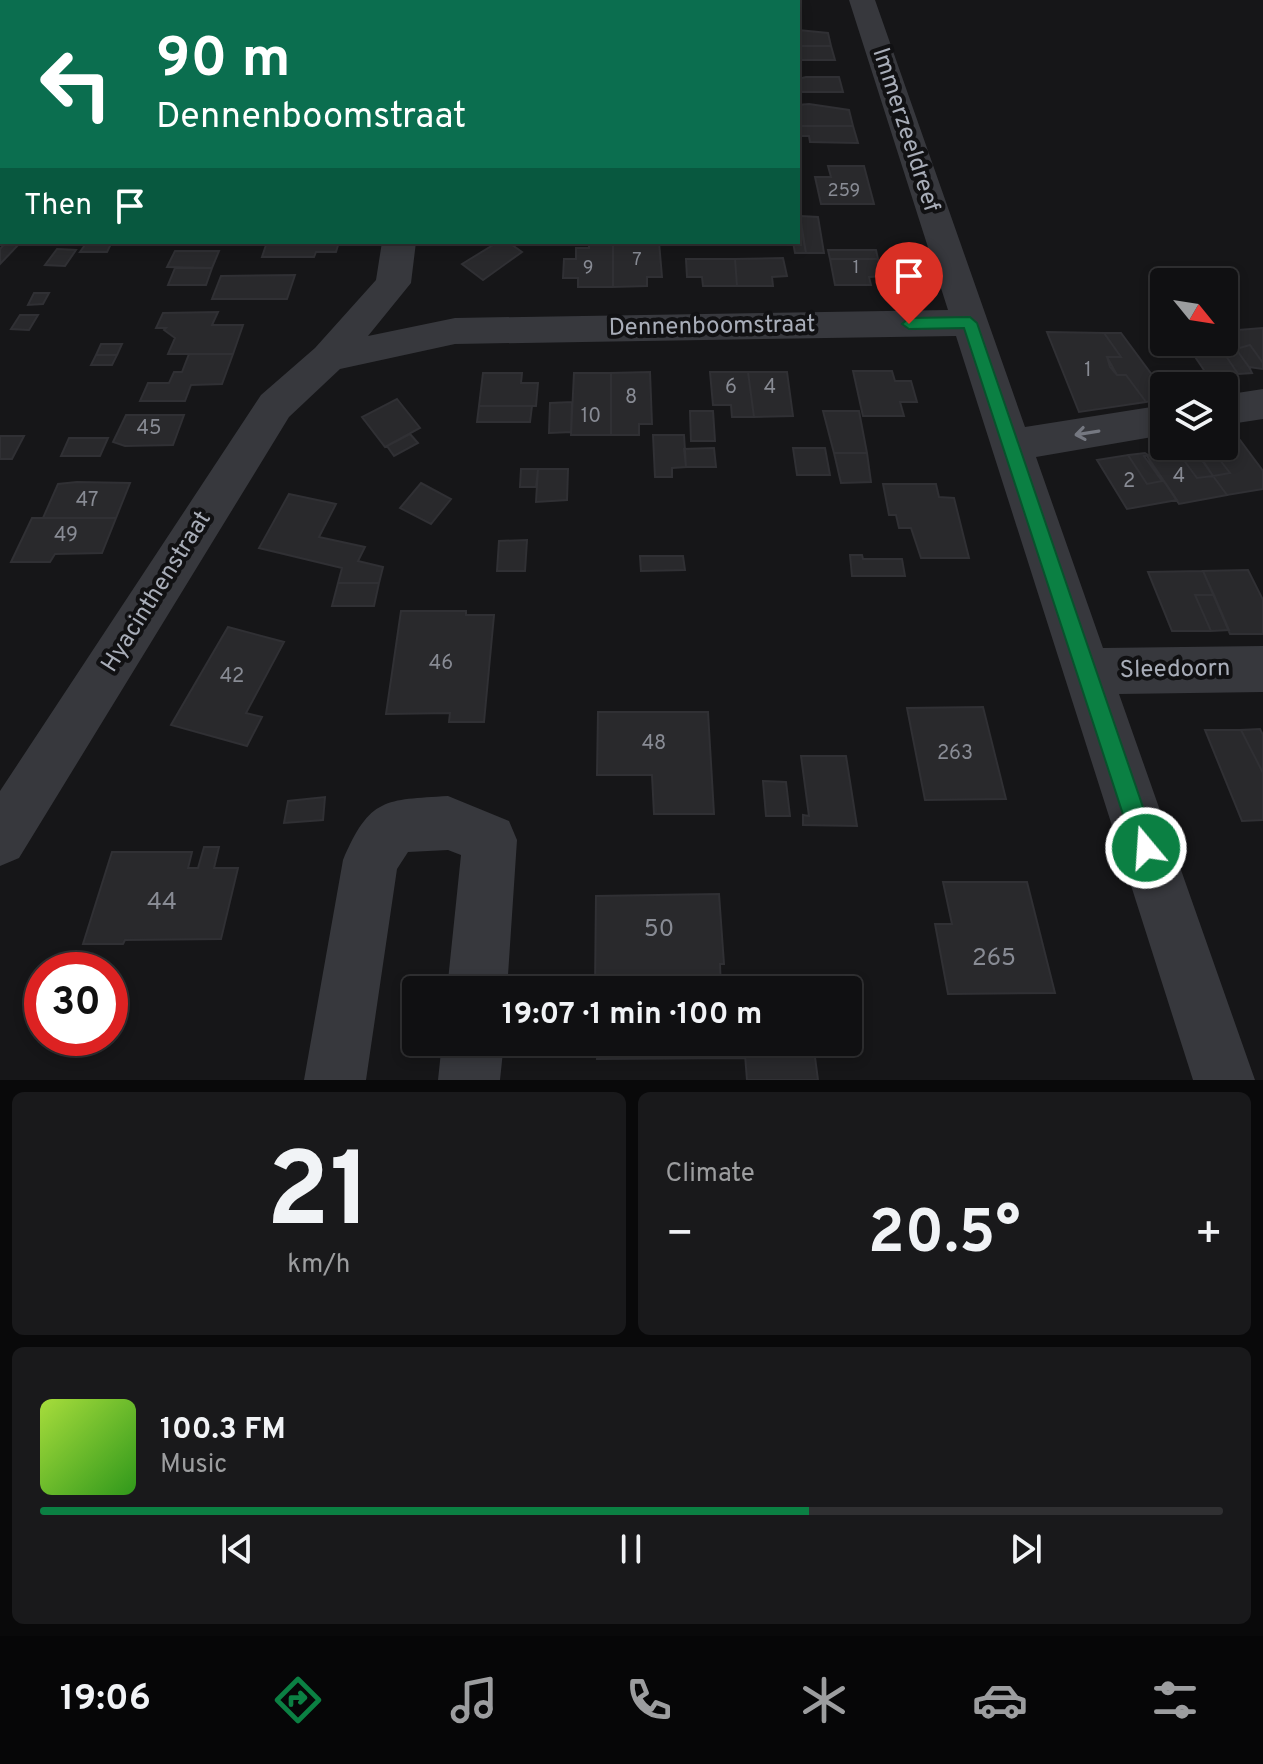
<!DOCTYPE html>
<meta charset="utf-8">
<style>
:root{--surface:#101012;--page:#19191b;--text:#f1f3f6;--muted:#9c9d9f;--line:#303032;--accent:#0b8043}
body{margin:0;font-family:Overpass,sans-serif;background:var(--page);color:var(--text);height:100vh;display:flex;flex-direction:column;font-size:30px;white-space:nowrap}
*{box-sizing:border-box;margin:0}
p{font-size:26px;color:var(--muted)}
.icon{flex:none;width:44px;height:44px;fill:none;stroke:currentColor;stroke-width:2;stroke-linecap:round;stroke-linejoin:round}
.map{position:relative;height:1080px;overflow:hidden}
.details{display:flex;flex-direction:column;gap:12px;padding:12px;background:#09090a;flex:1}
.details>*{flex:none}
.guide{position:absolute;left:0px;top:0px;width:800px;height:244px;box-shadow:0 4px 12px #0003,0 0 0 2px var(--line);background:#0b6e4f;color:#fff;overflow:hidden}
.needle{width:52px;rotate:120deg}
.controls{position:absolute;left:1150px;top:268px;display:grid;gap:16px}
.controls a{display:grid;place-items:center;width:88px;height:88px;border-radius:8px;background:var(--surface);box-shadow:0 4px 12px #0003,0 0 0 2px var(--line);font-size:40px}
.speed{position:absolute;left:24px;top:952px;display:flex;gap:16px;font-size:40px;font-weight:700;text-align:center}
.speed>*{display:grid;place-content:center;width:104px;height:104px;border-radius:50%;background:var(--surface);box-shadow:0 4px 12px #0003,0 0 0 2px var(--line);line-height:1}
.speed .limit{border:12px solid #d22;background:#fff;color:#111}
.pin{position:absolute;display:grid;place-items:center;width:68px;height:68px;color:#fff;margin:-82px -34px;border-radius:50% 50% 50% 0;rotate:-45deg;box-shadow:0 0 8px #0007}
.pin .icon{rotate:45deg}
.me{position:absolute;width:88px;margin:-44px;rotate:342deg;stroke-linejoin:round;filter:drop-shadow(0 0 6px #0008)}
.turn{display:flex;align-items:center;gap:28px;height:168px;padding:0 24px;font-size:36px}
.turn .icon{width:104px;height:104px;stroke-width:2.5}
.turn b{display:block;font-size:56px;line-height:68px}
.then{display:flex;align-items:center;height:76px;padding:0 24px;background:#0003;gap:16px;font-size:30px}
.big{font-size:60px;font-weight:700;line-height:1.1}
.details .tile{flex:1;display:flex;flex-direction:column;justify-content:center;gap:12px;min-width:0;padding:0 28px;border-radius:12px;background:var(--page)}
.details .dial{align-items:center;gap:0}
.dial b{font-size:104px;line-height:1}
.song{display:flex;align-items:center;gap:24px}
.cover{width:96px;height:96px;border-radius:12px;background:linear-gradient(135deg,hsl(80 70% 55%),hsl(110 70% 35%))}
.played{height:8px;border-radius:4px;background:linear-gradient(90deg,var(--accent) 65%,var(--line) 65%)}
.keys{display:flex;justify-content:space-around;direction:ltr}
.heat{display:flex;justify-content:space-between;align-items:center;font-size:44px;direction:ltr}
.details .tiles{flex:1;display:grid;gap:12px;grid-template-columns:1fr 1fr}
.tile:last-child{grid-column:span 2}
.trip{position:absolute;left:402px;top:976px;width:460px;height:80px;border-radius:8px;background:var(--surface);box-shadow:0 4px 12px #0003,0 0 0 2px var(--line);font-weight:700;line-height:80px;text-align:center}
.tabs{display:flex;height:128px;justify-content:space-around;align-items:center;background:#060607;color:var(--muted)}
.tabs .icon{width:56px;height:56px}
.tabs .selected{color:var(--accent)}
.tabs b{font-size:36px;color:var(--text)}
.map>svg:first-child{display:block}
</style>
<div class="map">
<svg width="1263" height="1080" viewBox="0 0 1263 1080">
<rect width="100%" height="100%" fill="#161618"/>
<path fill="#29292c" stroke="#303034" stroke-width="2" d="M798 30 828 33 831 46H798Z
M798 46H831L835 60H798Z
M806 77H839L843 92H798V79Z
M809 104 849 110 853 126H798V105Z
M798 126H853L858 143 810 142 809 136H798Z
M828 166H864L874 204H821L815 177H831Z
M800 216 818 217 824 253H806Z
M798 227H801L806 253H795L793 242H798Z
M6 242H21L0 264V249Z
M87 242H112L107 252H80Z
M267 242H339L336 252H316L314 257H262Z
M498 242H508L522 252 483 280 462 264Z
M632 242H659L662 277H647V286L613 287V243Z
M589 243H613V287H578V278H563L564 259H576V248H589Z
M57 249 76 250 65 266 45 265Z
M828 250H876L878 259H830Z
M175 251H219L212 268 167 267Z
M783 258 787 276 772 277 773 286H737L735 259Z
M686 259H735L737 286H703L702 277H687Z
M830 259H878L884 276 869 277 871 285H835Z
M175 268H212L206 285H168Z
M295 275 287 299H212L221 276Z
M34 293H49L43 304 28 305Z
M218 312 212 325H243L233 354H168L175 338 164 330 166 328H156L163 313Z
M20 315H38L29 330 11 329Z
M1263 328V363L1250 345 1236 349 1224 331Z
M1224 331 1236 349 1222 350 1238 374 1208 376 1185 342H1224Z
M1047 332 1104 333 1121 357H1107L1110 367 1117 375H1126L1146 402 1079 412Z
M1104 333H1121L1164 391V399L1146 402 1126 375H1117L1107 357H1121Z
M101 344H122L117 355H96Z
M1250 345 1263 363V369L1249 367 1236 349Z
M1236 349 1249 367 1252 373 1238 374 1222 350Z
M189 354H233L222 384 191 385 185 401H140L148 383H169L174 372H182Z
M96 355H117L112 365H91Z
M853 371H892L895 381H911L917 402H900L904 416H863Z
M650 372 652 424H639V435H611V373Z
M710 372H748L754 417H732L731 405H713Z
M748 372H787L793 416 754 417Z
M483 373H522L521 383H538L536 406H479Z
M574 373H611V435H571Z
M397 399 420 428 385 447 362 417Z
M572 402 571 432 549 433 550 403Z
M479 406H532L530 422H477Z
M690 411H713L715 441H691Z
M823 411H859L867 453H834Z
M126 415H184L173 445 125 446 113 442Z
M410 434 418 443 394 456 387 446Z
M653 435H684L686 467 672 468V477H655Z
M0 436H24L12 459H0Z
M69 438H108L100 456H61Z
M1240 440 1263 471V489L1227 495 1213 476 1230 473 1209 446Z
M1209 446 1230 473 1213 476 1195 448Z
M714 448 716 467H686L684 449Z
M793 448H825L830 475H797Z
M1192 448 1196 452 1213 476 1197 478 1177 451Z
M1177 451 1197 478 1213 476 1227 495 1179 504 1147 456Z
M834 453H867L871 482 841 483Z
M1145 453 1148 455 1144 456 1162 481 1147 484 1128 455Z
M1128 455 1147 484 1162 481 1147 456 1177 500 1127 509 1097 460Z
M521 469H538L536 487H520Z
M538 469H568L567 500 536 502Z
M77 482 130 483 116 518H43L58 484Z
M421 483 451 499 431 524 400 508Z
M883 484H936L939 497 954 498 969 558H921L911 528H899L896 515H889Z
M289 494 336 504 319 537 365 547 358 561 383 567 379 583H338L342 568 259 548Z
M32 518H116L102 553 55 554 50 562H11Z
M527 540 525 571H497L499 541Z
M850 555H862L863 559H902L905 576H852Z
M640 556H683L685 570 641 571Z
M1248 570 1263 600V634H1230L1203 571Z
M1203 571 1214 595H1195L1211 631H1172L1148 572Z
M338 583H379L374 606H332Z
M1195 595H1214L1229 630 1211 631Z
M401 611H466V615H494L484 722H449L450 713 386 714Z
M228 627 284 642 246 713 262 717 247 746 171 725Z
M983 707 1006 799 925 800 907 708Z
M598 712H708L714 814H654L652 775H597Z
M1260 729 1263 735V773L1241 730Z
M1205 730H1241L1263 773V820L1242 821Z
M801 756H846L857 826 803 825V815L809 816Z
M763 781 786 782 790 816H766Z
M325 797 323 820 284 823 288 801Z
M204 847H219L214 868H238L221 939 125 940 123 944H83L112 852H192L188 868H198Z
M943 882H1027L1055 993 948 994 935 924H952Z
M719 894 724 964H720L721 990H595L596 896Z
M598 1042H744L745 1058 597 1059Z
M744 1042H813L818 1080H747Z"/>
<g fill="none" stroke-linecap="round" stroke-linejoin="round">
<path fill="#37383d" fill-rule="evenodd" d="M13 0H40L11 2Z
M437 0H464L435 2Z
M849 0H875L1025 427 1164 405V435L1036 457 1103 648 1263 646V692L1119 694 1255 1080H1193L956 336 455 344 340 369 289 417 19 858 0 866V791L261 395 315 348 376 280 382 242H416L411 283 368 336 455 318 948 310Z
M1263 389V419L1224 425V395Z
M448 796 509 821 517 840 507 990H447L461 855 448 850 408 852 397 869 366 1080H304L343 860C370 797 385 800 448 796Z
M442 1042H504L500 1080H438Z"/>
</g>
<defs><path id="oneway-shaft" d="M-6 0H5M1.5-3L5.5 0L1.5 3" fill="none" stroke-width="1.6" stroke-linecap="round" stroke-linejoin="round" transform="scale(2)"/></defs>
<use stroke="#757881" href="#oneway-shaft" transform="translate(1087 433) rotate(171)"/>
<path fill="#0b8043" stroke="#07532c" stroke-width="2" d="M970 317 977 323 1157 848 1154 856 1146 859 1138 856 1134 848 964 328 909 329 902 324 909 318Z"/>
<g text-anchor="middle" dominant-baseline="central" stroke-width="8" stroke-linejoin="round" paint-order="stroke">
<g font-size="18" fill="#888b94">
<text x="844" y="191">259</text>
<text x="637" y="260">7</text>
<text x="588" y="268">9</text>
<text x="856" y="268">1</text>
</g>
<g font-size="20" fill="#888b94">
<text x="1088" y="371">1</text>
<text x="731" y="388">6</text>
<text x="770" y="388">4</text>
<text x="631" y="398">8</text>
<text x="591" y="417">10</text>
<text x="149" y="429">45</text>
<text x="1179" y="477">4</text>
<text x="1129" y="482">2</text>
<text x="87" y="501">47</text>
<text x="66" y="536">49</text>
<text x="441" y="664">46</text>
<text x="232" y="677">42</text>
<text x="654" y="744">48</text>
<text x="955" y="754">263</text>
</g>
<g font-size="24" fill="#a8adb8" stroke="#111113">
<text transform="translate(905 130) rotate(72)">Immerzeeldreef</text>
<text transform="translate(712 327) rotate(-1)">Dennenboomstraat</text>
<text transform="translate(157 592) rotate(-58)">Hyacinthenstraat</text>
<text transform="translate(1175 670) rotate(-1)">Sleedoorn</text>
</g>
<g font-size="24" fill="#888b94">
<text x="162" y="903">44</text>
<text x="659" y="930">50</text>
<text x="994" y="959">265</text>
</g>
</g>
</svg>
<div class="controls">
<a><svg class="needle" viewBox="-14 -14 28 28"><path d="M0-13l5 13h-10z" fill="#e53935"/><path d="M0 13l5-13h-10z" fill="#9c9d9f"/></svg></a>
<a><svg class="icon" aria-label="layers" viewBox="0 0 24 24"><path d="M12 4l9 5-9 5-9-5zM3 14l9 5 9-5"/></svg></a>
</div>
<div class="speed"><div class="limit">30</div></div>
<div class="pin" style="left:909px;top:324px;background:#d93025"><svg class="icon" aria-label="arrive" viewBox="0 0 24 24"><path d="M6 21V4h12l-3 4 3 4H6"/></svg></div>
<svg class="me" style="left:1146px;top:848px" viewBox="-20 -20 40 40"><circle r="17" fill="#0b8043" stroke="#fff" stroke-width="3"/><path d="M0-11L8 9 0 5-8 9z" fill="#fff"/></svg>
<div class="trip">19:07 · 1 min · 100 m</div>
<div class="guide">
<div class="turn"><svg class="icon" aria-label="left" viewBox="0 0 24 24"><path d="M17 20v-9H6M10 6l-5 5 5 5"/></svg><div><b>90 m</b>Dennenboomstraat</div></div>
<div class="then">Then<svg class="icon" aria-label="arrive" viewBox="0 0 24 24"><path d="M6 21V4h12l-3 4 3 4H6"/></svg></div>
</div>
</div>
<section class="details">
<div class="tiles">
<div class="tile dial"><b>21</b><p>km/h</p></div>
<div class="tile"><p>Climate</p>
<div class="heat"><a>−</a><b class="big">20.5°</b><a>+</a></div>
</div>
<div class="tile">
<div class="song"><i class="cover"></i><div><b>100.3 FM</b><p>Music</p></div></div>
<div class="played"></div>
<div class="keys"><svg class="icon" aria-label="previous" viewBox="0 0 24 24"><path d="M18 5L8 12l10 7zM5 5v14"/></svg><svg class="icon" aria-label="pause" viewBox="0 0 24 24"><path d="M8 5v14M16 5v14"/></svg><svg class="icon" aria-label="next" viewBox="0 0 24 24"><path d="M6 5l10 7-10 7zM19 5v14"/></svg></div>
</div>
</div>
</section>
<nav class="tabs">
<b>19:06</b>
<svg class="icon selected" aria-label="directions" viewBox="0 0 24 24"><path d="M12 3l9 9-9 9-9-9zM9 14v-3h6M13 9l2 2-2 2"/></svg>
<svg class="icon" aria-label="music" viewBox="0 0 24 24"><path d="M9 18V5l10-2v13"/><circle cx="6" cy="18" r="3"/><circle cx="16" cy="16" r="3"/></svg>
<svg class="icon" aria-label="phone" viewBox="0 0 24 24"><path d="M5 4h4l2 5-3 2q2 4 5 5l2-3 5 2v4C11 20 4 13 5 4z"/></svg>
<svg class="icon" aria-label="climate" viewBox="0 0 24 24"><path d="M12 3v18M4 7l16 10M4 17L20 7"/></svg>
<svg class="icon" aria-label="car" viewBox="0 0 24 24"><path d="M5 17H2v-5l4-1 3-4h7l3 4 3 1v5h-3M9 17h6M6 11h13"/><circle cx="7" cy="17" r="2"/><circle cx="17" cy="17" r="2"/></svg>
<svg class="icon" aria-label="filters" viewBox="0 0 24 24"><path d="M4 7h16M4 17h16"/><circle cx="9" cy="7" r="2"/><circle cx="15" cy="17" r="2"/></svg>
</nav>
